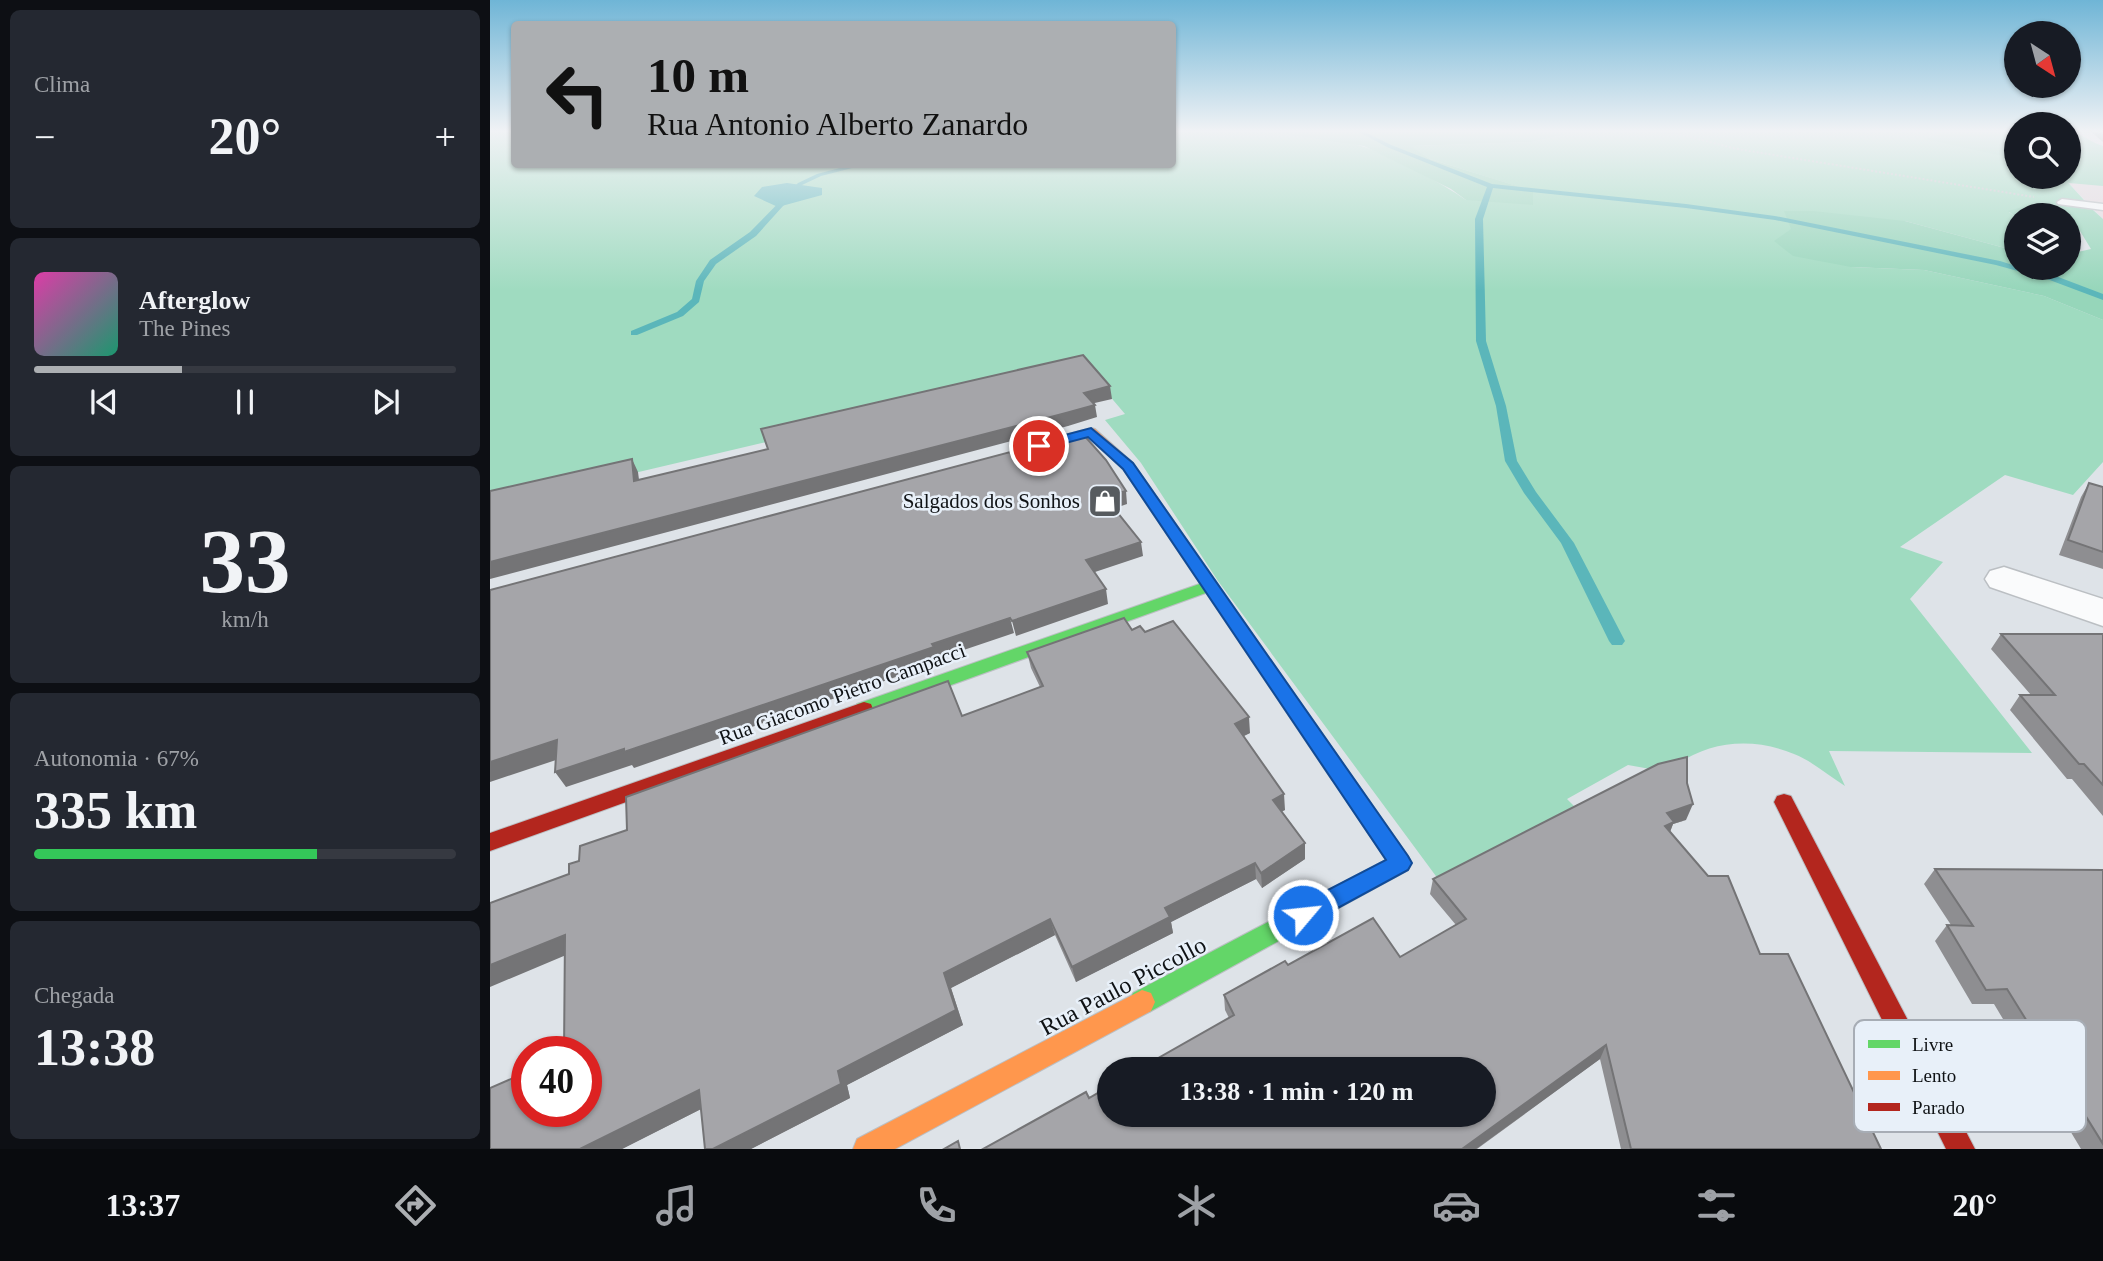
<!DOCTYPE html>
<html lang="pt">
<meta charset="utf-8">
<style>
:root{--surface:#171b24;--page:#242831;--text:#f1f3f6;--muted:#9ea1a6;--line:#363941;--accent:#acafb2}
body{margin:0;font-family:"Times New Roman",serif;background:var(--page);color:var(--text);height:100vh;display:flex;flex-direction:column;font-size:26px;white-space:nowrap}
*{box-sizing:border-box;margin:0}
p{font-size:23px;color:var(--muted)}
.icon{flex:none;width:38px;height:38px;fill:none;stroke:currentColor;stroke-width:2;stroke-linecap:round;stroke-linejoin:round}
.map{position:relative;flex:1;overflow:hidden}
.drawer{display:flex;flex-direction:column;gap:10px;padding:10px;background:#0d0f14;width:490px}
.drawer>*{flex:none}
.hud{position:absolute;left:21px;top:21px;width:665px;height:147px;border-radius:7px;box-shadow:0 2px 5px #0004;background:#acafb2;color:#111;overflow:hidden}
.needle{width:46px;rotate:144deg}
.tools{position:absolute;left:1514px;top:21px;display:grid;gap:14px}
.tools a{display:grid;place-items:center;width:77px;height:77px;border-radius:50%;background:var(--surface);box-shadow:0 2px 5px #0004;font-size:35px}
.speed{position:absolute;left:21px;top:1036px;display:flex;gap:14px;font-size:35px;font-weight:700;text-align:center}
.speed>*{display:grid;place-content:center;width:91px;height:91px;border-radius:50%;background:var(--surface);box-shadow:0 2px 5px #0004;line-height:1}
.speed .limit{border:10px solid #d22;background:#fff;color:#111}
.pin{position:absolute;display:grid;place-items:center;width:60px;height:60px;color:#fff;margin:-30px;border:4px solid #fff;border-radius:50%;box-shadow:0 2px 7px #0007}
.me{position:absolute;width:77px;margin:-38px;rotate:62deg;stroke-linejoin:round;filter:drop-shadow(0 0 5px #0008)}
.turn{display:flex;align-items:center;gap:24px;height:147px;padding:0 21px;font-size:32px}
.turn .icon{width:91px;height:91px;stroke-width:2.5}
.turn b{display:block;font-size:49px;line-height:60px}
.big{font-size:52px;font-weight:600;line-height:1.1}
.drawer .tile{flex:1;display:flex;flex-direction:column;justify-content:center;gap:10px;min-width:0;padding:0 24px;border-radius:10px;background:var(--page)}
.drawer .dial{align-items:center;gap:0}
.dial b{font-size:91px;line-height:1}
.song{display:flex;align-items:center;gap:21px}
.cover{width:84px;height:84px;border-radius:10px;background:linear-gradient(135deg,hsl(320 70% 55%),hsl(160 70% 35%))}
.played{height:7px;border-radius:4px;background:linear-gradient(90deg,var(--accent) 35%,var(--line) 35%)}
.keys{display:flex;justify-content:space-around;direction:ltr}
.heat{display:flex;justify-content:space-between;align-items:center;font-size:38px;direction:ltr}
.charge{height:10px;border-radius:5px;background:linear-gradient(90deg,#34c759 67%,var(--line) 0)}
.trip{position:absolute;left:607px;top:1057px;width:399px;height:70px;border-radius:35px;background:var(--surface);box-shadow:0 2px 5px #0004;font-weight:600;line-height:70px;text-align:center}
.tab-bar{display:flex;height:112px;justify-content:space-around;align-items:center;background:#090b0e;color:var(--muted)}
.tab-bar .icon{width:49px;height:49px}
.tab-bar .active{color:var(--accent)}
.tab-bar b{font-size:32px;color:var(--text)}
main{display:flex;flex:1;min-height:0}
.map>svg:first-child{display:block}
</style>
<main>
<section class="drawer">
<div class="tile"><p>Clima</p>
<div class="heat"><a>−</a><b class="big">20°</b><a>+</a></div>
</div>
<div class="tile">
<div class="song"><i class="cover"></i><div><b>Afterglow</b><p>The Pines</p></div></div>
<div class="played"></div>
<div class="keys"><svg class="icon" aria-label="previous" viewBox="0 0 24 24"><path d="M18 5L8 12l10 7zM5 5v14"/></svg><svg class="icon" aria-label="pause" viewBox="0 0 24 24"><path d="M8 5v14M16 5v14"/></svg><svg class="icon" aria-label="next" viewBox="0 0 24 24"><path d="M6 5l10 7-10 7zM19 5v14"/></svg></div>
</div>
<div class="tile dial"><b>33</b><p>km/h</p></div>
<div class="tile"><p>Autonomia · 67%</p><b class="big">335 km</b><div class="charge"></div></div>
<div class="tile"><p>Chegada</p><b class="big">13:38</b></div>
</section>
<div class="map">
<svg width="1613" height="1149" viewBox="0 0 1613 1149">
<rect width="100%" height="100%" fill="#dee3e8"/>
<path fill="#e5d9de" d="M1579 130H1613V219L1573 177H1578Z"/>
<path fill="#9fdbc0" d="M0 130H24V164H682L683 130C746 130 809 130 871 146 895 152 955 185 976 200L1042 191 940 159 920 146 1041 142 1098 130H1526V177H1573L1603 210 1549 202 1519 212 1526 217V251L1415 221 1361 267 1434 270 1554 296 1613 320V462L1583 495 1515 475 1410 547 1453 562 1420 599 1542 753 1339 751 1355 786C1339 776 1322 761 1304 754 1260 736 1214 741 1177 772L1138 765 1077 799 1084 806 954 887 728 581 651 463 615 420 635 414 595 367 0 507Z"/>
<path fill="#96d6ba" d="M769 130H1098L1041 142 921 146 940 159 1043 191V205L976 200 961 189 874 146Z
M1509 130H1526V159L1436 139 1457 132H1512Z
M1579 130C1590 132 1601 143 1613 146V186L1579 183 1570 177H1578Z
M1549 202 1603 210 1613 219V320L1554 296 1434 270 1361 267 1303 256 1284 241 1301 229 1294 211H1323L1415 221 1526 251V268H1578L1579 254 1601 249 1590 231 1579 230 1578 215 1526 217 1518 211Z"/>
<path fill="#5bb6ba" d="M297 183 332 188V195L288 207 264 196 272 187Z"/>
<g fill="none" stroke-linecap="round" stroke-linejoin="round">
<path fill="#5bb6ba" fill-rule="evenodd" d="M849 130H912L875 132 901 145 1002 184 1196 204 1285 216 1510 261 1526 266V268L1563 275 1613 294V300L1557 279 1506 265 1285 220 1196 208 1003 188 993 219 996 341 1016 406 1027 461 1046 492 1084 543 1135 641 1132 645H1122L1119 641 1071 543 1034 493 1015 461 1006 406 986 341 985 219 997 187 897 147 869 132Z
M365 164H378L331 176 312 185 266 236 226 264 214 281 209 302 193 316 147 335H141V331L187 312 202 299 206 281 220 260 260 232 308 183 327 174Z"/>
<g stroke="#bbbfc3" stroke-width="3">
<path id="lane" d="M1572 199 1613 204V210L1568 204 1567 202Z"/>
</g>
<g stroke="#bbbfc3" stroke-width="3">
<path id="street" d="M1514 567 1613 599V626L1500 587 1495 579 1500 571Z"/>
</g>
<g stroke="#bbbfc3" stroke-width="2">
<path id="fast" d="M718 581 724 582 726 586 724 590 381 714 374 716 367 714 365 709 367 704Z
M849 766 856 768 918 856 921 863 918 870 661 1011 652 1014 643 1011 639 1002 643 993 896 860 839 774 842 768Z"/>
</g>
<g stroke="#bbbfc3" stroke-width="2">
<path id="slow" d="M601 428 605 429 643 463 856 768 859 774 856 780 849 782 842 780 633 469 599 437 542 452 535 448 537 445Z
M652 990 661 993 665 1002 661 1011 405 1149H363L367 1139Z"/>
</g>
<g stroke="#bbbfc3" stroke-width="2">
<path id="jam" d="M374 702 381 704 383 709 381 714 0 851V833Z
M1294 794 1301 796 1485 1149H1456L1284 802 1287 796Z"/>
</g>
<path stroke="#cacacc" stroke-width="2" stroke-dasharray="2 2" stroke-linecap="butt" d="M1141 130 1189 134 1247 149 1544 197"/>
<use href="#lane" fill="#fafbfc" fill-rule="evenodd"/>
<use href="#street" fill="#fafbfc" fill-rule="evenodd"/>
<use href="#fast" fill="#63d668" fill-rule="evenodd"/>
<use href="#slow" fill="#ff974d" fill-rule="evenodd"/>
<use href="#jam" fill="#b3261e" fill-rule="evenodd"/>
</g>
<path fill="#8e8e91" d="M1599 130H1613V142Z
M1599 483 1613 487V569L1569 555 1591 497Z
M642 630 760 733 753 736 795 810 792 811 815 843V859L772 888 766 879 681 922 683 933 586 982 565 935 461 988 473 1025 357 1085 360 1098 261 1149H215L211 1109 132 1149H0L96 1111 75 956 79 874 472 716 550 687 541 668 537 652Z
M1511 634H1613V816L1582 779H1577L1520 710 1530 695H1541L1501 649Z
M1196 820 1183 824 1180 832 1270 954 1391 1149H1131L1110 1059 987 1149H493L599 1098 739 1018 735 1010 734 995 798 965 910 957 966 925 940 894 943 879Z
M1445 869 1613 870V1149H1591L1504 1004H1482L1445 941 1457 925H1461L1434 884Z"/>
<path fill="#747476" d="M620 386 622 399 596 405 594 393Z
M605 405 607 417 578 426 0 579V562Z
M142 459 148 472 151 495 144 481Z
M636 491 637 504 617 511 615 497Z
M651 542 653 556 599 574 596 560Z
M616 589 618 604 526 636 522 621Z
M520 618 524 633 447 659 449 662 144 768 142 765 76 787 65 772Z
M759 717 760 733 746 740 745 724Z
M67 740 78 756 0 782V762Z
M794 794 795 810 784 815 783 800Z
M1203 804 1196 820 1183 824 1178 837 1169 841 1177 813Z
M815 843V859L772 888 771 873Z
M765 863 766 879 681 922 683 933 586 982 582 967 675 908Z
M560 919 565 935 461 988 473 1025 357 1085 360 1098 261 1149H223L348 1071 454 973Z
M75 935 88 950 0 987V965Z
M1116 1045 1110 1059 986 1149H972Z
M209 1090 221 1104 132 1149H90Z"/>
<path fill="#a5a5a9" stroke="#747476" stroke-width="2" d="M593 355 620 386 594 393 605 405 576 413 0 562V491L142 459 144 481 278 449 271 429Z
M592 433 616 460 636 491 615 497 651 542 596 560 616 589 522 621 520 618 442 644 444 647 134 752V749L65 772 67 740 0 762V590Z
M1599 483 1613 487V552L1578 540Z
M634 618 642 630 650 626 655 632 683 621 759 717 745 724 794 794 783 800 815 843 771 873 765 863 675 908 680 917 582 967 560 919 454 973 466 1010 348 1071 351 1084 223 1149H215L209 1090 90 1149H0V1088L37 1072V1111H96V1052H74L75 935 0 965V903L79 874V864L89 861 90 846 137 830 136 797 458 681 472 716 553 686 537 652Z
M1511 634H1613V785L1594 764H1589L1530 695H1565Z
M1197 757V783L1203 804 1177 813 1184 822 1175 826 1218 876H1238L1270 954H1298L1391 1149H1141L1116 1045 972 1149H493L596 1092 599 1098 620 1086V1115H994V1069H649L744 1015 734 995 795 961 798 965 883 918 910 957 976 919 943 879 1168 764Z
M1445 869 1613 870V1144L1517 989 1496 990 1457 925 1483 926Z
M468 1141 470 1149H454Z"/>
<linearGradient id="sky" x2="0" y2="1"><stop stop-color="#6fb5d6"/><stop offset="0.45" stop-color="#f0f2f5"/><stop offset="1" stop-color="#f0f2f5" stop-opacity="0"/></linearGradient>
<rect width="1613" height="291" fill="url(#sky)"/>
<path fill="#1a73e8" stroke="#114b97" stroke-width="2" d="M601 428 643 463 918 856 922 863 918 870 822 922 813 925 805 922 802 915 805 907 896 860 633 469 598 437 549 450 542 446 544 443Z"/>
<defs>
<g id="shop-square" transform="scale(1.75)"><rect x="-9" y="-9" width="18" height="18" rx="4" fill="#575b5f" stroke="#e8f0f9"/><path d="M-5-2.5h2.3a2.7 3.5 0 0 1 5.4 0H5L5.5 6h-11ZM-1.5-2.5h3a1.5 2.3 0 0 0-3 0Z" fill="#fff"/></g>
</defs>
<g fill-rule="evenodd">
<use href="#shop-square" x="615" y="501"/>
</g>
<g text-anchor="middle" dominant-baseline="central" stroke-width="5" stroke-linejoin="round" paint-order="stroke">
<g font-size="21" fill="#0f1215" stroke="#e8f0f9" text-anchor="end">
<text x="590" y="501">Salgados dos Sonhos</text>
</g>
<g font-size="21" fill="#0f1215" stroke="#e8f0f9">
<text transform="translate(352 694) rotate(-20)">Rua Giacomo Pietro Campacci</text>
</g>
<g font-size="24" fill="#0f1215" stroke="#e8f0f9">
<text transform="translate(633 986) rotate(-28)">Rua Paulo Piccollo</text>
</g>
</g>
<rect x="1364" y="1020" width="232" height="112" rx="10" fill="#e8f0f9" stroke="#a7adb5" stroke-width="2"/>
<rect x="1378" y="1040" width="32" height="8" fill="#63d668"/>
<rect x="1378" y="1071" width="32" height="9" fill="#ff974d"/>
<rect x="1378" y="1103" width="32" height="8" fill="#b3261e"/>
<g font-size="19" fill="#0f1215">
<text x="1422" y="1051">Livre</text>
<text x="1422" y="1082">Lento</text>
<text x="1422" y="1114">Parado</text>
</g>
</svg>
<div class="tools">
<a><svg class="needle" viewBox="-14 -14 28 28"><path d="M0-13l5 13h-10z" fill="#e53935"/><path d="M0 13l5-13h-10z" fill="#9ea1a6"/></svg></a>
<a><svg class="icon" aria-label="search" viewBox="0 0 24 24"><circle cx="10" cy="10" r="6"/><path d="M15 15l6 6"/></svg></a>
<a><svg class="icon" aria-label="layers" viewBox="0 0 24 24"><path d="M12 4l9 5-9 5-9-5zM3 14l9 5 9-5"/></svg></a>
</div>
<div class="speed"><div class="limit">40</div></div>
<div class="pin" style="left:549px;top:446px;background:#d93025"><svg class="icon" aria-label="arrive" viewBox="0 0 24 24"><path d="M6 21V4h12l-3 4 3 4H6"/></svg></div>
<svg class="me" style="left:813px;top:915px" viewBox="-20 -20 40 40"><circle r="17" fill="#1a73e8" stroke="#fff" stroke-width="3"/><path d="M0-11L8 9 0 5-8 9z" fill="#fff"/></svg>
<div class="trip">13:38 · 1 min · 120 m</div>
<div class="hud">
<div class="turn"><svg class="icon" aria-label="left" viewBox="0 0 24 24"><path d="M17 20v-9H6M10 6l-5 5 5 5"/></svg><div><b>10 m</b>Rua Antonio Alberto Zanardo</div></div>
</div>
</div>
</main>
<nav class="tab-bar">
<b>13:37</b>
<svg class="icon active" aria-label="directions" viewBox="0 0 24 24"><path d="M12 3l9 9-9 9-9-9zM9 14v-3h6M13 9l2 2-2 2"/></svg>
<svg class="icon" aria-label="music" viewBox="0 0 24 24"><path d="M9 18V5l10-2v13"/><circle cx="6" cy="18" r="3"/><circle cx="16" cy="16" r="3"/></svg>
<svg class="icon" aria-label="phone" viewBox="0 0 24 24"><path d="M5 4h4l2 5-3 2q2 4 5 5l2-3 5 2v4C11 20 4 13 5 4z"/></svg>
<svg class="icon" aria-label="climate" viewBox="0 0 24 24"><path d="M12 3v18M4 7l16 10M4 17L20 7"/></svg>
<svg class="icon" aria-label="car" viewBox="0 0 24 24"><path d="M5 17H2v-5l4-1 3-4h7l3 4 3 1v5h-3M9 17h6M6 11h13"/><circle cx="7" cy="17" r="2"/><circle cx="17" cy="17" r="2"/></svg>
<svg class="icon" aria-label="filters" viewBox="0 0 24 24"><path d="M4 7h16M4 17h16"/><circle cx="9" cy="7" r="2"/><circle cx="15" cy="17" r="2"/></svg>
<b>20°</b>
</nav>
